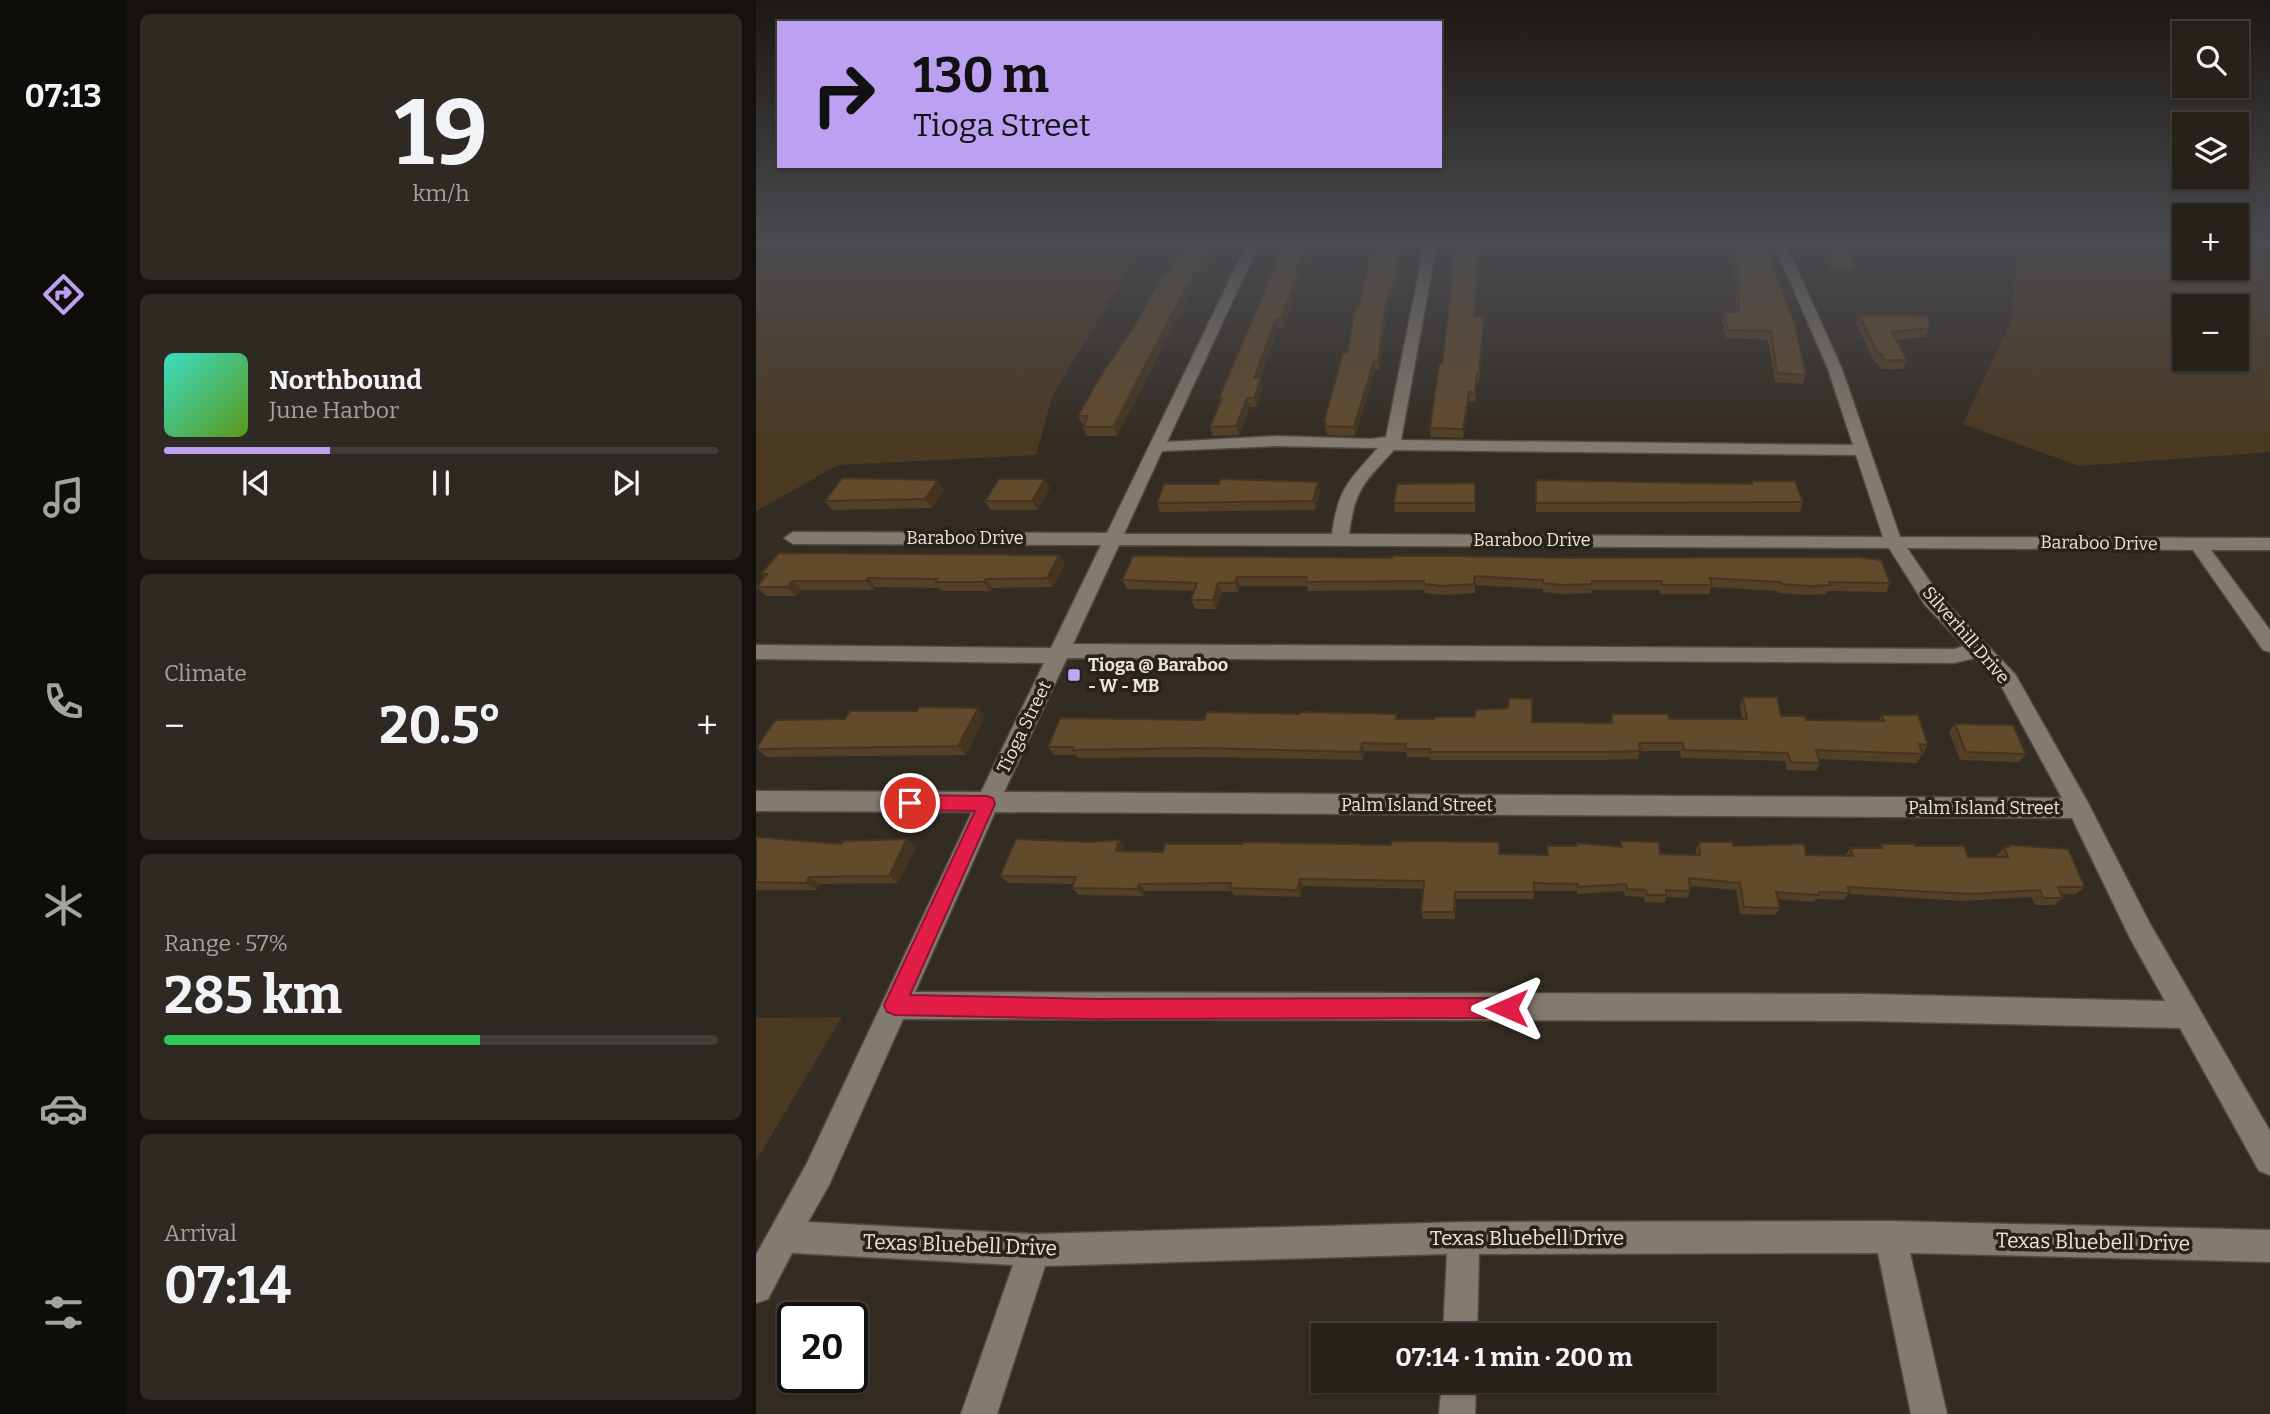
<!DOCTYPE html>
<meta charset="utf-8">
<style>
:root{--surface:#26211a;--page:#2e2923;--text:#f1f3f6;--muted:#a4a3a2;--line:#423e39;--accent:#bca0f2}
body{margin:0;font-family:Bitter,serif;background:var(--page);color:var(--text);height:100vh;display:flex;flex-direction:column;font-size:26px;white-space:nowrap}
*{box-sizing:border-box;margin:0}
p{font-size:23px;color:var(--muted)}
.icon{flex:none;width:38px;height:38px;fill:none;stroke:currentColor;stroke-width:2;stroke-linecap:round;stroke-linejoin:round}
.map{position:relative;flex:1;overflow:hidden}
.drawer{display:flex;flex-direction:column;gap:14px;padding:14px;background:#15120e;width:630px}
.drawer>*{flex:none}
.banner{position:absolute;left:21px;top:21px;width:665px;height:147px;border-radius:0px;box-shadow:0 2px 5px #0004,0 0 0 2px var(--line);background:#bca0f2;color:#111;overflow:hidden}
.buttons{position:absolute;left:1416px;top:21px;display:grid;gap:14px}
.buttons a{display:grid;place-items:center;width:77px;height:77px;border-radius:0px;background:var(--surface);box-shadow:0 2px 5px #0004,0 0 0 2px var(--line);font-size:35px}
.speed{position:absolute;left:21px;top:1302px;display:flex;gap:14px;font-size:35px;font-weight:700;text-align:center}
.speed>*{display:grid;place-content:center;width:91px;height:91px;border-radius:50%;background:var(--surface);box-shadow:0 2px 5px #0004,0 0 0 2px var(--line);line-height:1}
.speed .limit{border:4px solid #111;border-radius:10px;background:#fff;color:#111}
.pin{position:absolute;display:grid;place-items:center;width:60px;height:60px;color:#fff;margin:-30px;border:4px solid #fff;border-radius:50%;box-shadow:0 2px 7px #0007}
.me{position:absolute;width:77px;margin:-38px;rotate:270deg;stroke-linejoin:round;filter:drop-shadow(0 0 5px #0008)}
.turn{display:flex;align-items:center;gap:24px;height:147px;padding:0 21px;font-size:32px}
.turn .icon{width:91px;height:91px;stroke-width:2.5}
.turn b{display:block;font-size:49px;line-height:60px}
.big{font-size:52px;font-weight:700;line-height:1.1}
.drawer .tile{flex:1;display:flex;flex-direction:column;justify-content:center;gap:10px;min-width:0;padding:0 24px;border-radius:10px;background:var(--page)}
.drawer .dial{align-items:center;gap:0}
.dial b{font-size:91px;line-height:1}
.song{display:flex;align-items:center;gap:21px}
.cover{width:84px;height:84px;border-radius:10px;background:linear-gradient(135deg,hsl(170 70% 55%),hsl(90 70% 35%))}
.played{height:7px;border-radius:4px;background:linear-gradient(90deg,var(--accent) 30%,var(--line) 30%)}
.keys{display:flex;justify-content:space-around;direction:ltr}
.heat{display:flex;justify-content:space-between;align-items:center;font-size:38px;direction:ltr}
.charge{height:10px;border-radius:5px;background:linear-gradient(90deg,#34c759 57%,var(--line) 0)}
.trip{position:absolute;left:555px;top:1323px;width:406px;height:70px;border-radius:0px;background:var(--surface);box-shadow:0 2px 5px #0004,0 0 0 2px var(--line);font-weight:700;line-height:70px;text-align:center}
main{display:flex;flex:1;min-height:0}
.tabs{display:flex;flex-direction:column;width:126px;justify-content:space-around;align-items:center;background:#0f0d0a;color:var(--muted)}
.tabs .icon{width:49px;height:49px}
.tabs .active{color:var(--accent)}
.tabs b{font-size:32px;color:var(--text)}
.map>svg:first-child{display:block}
</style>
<main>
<nav class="tabs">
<b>07:13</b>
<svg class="icon active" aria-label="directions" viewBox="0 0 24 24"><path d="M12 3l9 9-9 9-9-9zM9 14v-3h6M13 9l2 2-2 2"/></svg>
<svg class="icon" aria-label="music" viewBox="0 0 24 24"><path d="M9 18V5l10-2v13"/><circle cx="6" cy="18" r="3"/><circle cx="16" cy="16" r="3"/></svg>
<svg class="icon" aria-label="phone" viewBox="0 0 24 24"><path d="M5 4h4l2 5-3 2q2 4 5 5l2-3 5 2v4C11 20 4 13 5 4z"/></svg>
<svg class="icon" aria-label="climate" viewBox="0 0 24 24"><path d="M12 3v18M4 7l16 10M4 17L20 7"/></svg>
<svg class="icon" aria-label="car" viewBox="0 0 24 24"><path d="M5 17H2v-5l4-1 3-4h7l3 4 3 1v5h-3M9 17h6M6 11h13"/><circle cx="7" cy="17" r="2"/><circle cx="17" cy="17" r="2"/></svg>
<svg class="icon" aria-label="filters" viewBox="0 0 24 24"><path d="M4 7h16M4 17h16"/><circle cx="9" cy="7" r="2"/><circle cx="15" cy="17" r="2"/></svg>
</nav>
<section class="drawer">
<div class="tile dial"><b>19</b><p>km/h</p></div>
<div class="tile">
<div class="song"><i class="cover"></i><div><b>Northbound</b><p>June Harbor</p></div></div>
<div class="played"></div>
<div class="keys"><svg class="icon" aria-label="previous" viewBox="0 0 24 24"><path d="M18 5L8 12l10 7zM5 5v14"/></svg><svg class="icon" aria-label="pause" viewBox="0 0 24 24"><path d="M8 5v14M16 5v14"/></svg><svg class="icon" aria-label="next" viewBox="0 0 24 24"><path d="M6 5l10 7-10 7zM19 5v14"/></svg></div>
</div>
<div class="tile"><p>Climate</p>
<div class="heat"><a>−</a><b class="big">20.5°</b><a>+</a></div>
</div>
<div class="tile"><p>Range · 57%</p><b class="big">285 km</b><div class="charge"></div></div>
<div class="tile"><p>Arrival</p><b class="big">07:14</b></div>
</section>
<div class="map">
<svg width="1514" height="1414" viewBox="0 0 1514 1414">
<rect width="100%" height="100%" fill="#332c23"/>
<path fill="#4b3922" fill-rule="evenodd" d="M25 242H389L296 397 280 455 82 465 0 511V251Z
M1313 242H1428V268H1480L1481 242H1514V452L1323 466 1207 424 1256 318 1259 264ZM1428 306H1480V359H1428Z
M86 1017 0 1161V1018Z"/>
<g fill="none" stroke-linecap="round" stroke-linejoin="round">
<g stroke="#514a43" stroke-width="3">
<path id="minor" d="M492 242H504L411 442 521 436 615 439 630 437 669 242H681L645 440 1097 445 1072 369 1017 242H1029L1086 369 1144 537 1514 538V550H1455L1514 630V652L1507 650 1437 550 1151 548 1183 595 1259 674 1331 801 1393 922 1514 1131V1175L1503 1171 1424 1028 1109 1021 147 1019 73 1185 52 1222 278 1234 708 1222 1134 1221 1514 1230V1262L1154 1253 1191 1414H1155L1122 1253 723 1254 721 1335H687L691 1254 289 1266 241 1414H205L257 1265 36 1253 12 1299 0 1303V1255L51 1163 216 812 0 811V791L225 792 288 663 0 659V645L295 648 345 545 37 544 28 538 37 532 351 533ZM521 446 622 448C593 480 582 489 576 534H368L406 451ZM638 450 1100 455 1127 537 593 534C599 488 608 483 638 450ZM363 545 1133 548 1169 605 1208 646 1198 649 317 644ZM311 658 1198 663 1219 658 1245 686 1306 798 248 792ZM239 812 1316 818 1375 940 1409 1001 1109 994 159 992Z
M686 1381H720L719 1414H683Z"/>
</g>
<use href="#minor" fill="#837a70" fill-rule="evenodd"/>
</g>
<path fill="#544027" d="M431 242H467H462L446 277H443L433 296 361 436H331L327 427V425L322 416Z
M529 242H557L542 276 543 280 527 328H522L504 378 507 387 500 407H494L483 435 457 436 454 427 464 402 463 398Z
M617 242H647L640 285 631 312 623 370H619L599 436 571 435 568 422 591 353 602 309Z
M700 242H725L719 316H728L723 383H721L719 402 713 401 707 438 675 437 674 428 686 364Z
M971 242H1008L1050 375 1047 384 1019 382 1012 340 970 338 966 320 968 312H980L978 253H975Z
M1061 242H1087L1098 262 1096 270H1074L1060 244Z
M1103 315 1173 328 1170 337 1140 340 1151 360 1147 369H1125L1122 363H1119L1100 323Z
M289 479 294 488 281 510H235L229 501Z
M996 481 1047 502 1044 512H780V490L995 484Z
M188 490 176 508 76 510 69 501Z
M564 491 559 510 404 512 401 503Z
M720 492 719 512H639L638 503Z
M303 555 309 564 297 587 236 588 234 591H186L183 588 120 587 118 590H45L40 596H10L1 587 9 578 5 574Z
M377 556 1134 583 1130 592 1072 591 1070 594 1051 595 1022 593 1021 591 955 587 953 594H904L903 590H836L835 593 807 594 787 592V589L719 585V593L686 595 669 593 668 590 552 591 551 586H484L482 592H466L460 609H439L435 600 438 591 371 589 366 580Z
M987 697 1025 716 1050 720 1122 721 1126 715 1172 745 1161 763 1063 759 1064 763 1060 771 1031 770 1029 761 925 758 924 751H884L882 759 845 760H674V757H651L650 752 608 751 607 760 447 757 322 758 320 755H298L292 747 448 720 543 714H641L642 719 776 722 854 723 856 714 913 719H986L984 705Z
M229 716 210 755 10 757 0 748Z
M1199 724 1270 754 1263 762 1204 760 1193 732Z
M0 837 85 844 151 839 160 847 142 883 64 884 61 890H0Z
M363 840 369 848 368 851 791 855V846L864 847 865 841 904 854 940 855V849L943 842 1050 855 1089 856 1094 848H1122L1125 844 1159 846 1212 857H1241L1240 855 1252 845 1329 887 1320 894H1305L1307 898 1298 905H1279L1275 897 1207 901 1092 894 1088 900 1060 899 1058 902 1022 899 1024 908 1019 915 984 914 980 890 934 886V891L931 898 910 897 908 903 889 902 888 897 869 896 868 891 821 894V891H778V899H700L699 919H667L665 912 668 889 547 886 545 897 478 895 476 891H389L387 896 323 895 316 888 317 884 252 883 244 876 333 842Z"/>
<path fill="#453420" d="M456 242H462L446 277 444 268Z
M552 242H557L542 276 543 280 527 328 525 319 539 272Z
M645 242H647L640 285 631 312 623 370 622 361 630 304Z
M724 242H725L719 324 718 316Z
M441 269 443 277 361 436 357 427Z
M728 316V324L723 383V374Z
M520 319 522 328 501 387 498 378Z
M618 361 619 370 599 436 598 427Z
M505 378 507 387 500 407 498 398Z
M713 392V401L707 438V429Z
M491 398 494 407 483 435 480 426Z
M289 479 294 488 281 510 276 501Z
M182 480 188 490 176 508 169 499Z
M562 482 564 491 559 510 557 501Z
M303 555 309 564 297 587 291 578Z
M481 577 484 586 482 592 479 583Z
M112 578 120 587 118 590 110 581Z
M230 579 236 588 234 591 227 582Z
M36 581 45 590 40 596 32 587Z
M462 583 466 592 460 609 457 600Z
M222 708 229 716 210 755 202 746Z
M606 743 608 751 607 760 604 752Z
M151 839 160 847 142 883 133 876Z
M363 840 369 848 366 858 360 851Z
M53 877 64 884 61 890 50 883Z
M544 879 547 886 545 897 541 890Z
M383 884 389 891 387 896 382 889Z"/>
<path fill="#624b2d" stroke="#453420" stroke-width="2" d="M431 242H456L444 268 441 269 430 287 357 427H327L332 416H322L342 380 382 320 407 272H413Z
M529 242H552L539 272H542L525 319H520L498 378H505L498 398H491L480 426 454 427 466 398H463Z
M617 242H645L639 277 630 304 622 361H618L598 427 569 426 570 422H568L587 353H591L599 309H602Z
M700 242H724L718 316H728L723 374H721L719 393 713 392 707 429 674 428 683 364H686Z
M975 242H1008L1038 321 1050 375 1021 373 1015 331 972 330 968 312H983L980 245H976Z
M1066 242H1087L1098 262H1076Z
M1103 315 1173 316V328L1136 332 1151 360H1128L1125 354H1122Z
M86 478 182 480 169 499 69 501Z
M243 479H289L276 501H229Z
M464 479 562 482 557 501 401 503 408 484H463Z
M780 480 996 484V481H1039L1047 502 780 503Z
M719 483V503H638L641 484Z
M23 553 303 555 291 578 230 579 227 582H179L181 579 112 578 110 581H36L32 587H1L11 574H5Z
M377 556 636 558V556H693L814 558 1101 557 1125 560 1134 583 1073 582 1074 585 1054 586 1025 584 1024 582 954 578 956 585H906L905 581H836V584L807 585 787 583V580L719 576 718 584 686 586 668 584V581L550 582 551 577H481L479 583H462L457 600H435L441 583 366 580Z
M987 697H1021L1025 716H1049L1050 720 1128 721 1126 715H1162L1172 745 1163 744 1167 754 1060 750 1064 763 1035 762 1032 753 928 750 927 743H883L884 751 846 752H673L674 749H649L650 744 606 743 604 752 443 748 316 750 317 747H292L304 718 448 720 451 712 543 714 544 712 641 714 640 719H678V717H719V710L752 708 753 698 776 699V722L856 723V714H912L913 719H991Z
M163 707 222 708 202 746 0 749 19 720 89 719 94 711H161Z
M1199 724 1257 725 1270 754 1210 752Z
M0 837 85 844 87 841 151 839 133 876 53 877 50 883 0 882Z
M260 839 333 842 363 840 360 851 407 852 409 844H486V842L635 845 636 841 743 842V854L792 855 791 846H821V843L866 847 865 841 903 842 904 854 944 855 943 842H977V846L1048 844 1050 855 1097 856 1094 848H1126L1125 844H1159V846H1208L1212 857H1252L1248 847H1253L1252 845 1312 849 1329 887H1302L1307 898H1287L1284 890 1214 894 1092 887 1093 893 1063 892V895L1020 892 1024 908 988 907 984 883 933 878 934 891 910 890V895H891L890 890 871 889 870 884 822 887V884L778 883V892H699L698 912H665L668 881 544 879 541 890 474 888 475 883 383 884 382 889 316 888 320 877 244 876Z"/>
<linearGradient id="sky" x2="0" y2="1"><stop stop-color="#1c1813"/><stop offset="0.55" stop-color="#4a4b50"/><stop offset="1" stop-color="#4a4b50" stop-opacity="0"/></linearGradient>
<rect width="1514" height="440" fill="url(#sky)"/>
<path fill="#e11d48" stroke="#92132f" stroke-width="2" d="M154 795 231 796 237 798 239 804 154 995 339 999 751 998 758 1001 761 1008 758 1015 751 1018 339 1019 139 1015 131 1012 128 1005 219 811 154 810 148 808 145 803 148 797Z"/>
<rect fill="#b6acf8" stroke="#292219" stroke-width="2.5" x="311" y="668" width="14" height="14" rx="3.5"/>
<g text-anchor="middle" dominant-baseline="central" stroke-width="7" stroke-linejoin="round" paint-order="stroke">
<g font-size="18" fill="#e9e4de" stroke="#292219">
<text x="209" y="538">Baraboo Drive</text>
<text x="776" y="540">Baraboo Drive</text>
<text transform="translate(1343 543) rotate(1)">Baraboo Drive</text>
<text transform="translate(1210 635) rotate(49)">Silverhill Drive</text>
<text transform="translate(268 727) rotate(-64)">Tioga Street</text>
<text x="661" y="805">Palm Island Street</text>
<text x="1228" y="808">Palm Island Street</text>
</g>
<g font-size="18" font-weight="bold" fill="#e9e4de" stroke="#292219" text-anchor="start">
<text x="332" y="665">Tioga @ Baraboo<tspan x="332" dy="21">- W - MB</tspan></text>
</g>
<g font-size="21" fill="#e9e4de" stroke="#292219">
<text x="771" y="1238">Texas Bluebell Drive</text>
<text transform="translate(1337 1242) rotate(1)">Texas Bluebell Drive</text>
<text transform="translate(204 1245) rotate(2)">Texas Bluebell Drive</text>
</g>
</g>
</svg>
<div class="buttons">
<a><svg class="icon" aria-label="search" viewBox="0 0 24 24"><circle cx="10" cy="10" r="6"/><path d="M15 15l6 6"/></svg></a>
<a><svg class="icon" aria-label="layers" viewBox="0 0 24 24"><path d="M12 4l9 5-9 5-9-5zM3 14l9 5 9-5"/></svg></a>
<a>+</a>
<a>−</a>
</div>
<div class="speed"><div class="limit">20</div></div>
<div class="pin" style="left:154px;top:803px;background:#d93025"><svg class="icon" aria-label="arrive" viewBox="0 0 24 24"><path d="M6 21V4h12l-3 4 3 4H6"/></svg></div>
<svg class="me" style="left:751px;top:1008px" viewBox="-20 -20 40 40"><path d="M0-17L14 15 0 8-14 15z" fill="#e11d48" stroke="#fff" stroke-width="4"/></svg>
<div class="trip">07:14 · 1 min · 200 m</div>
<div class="banner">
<div class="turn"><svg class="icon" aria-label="right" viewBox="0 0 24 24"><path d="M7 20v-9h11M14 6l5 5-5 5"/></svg><div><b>130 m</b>Tioga Street</div></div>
</div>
</div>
</main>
